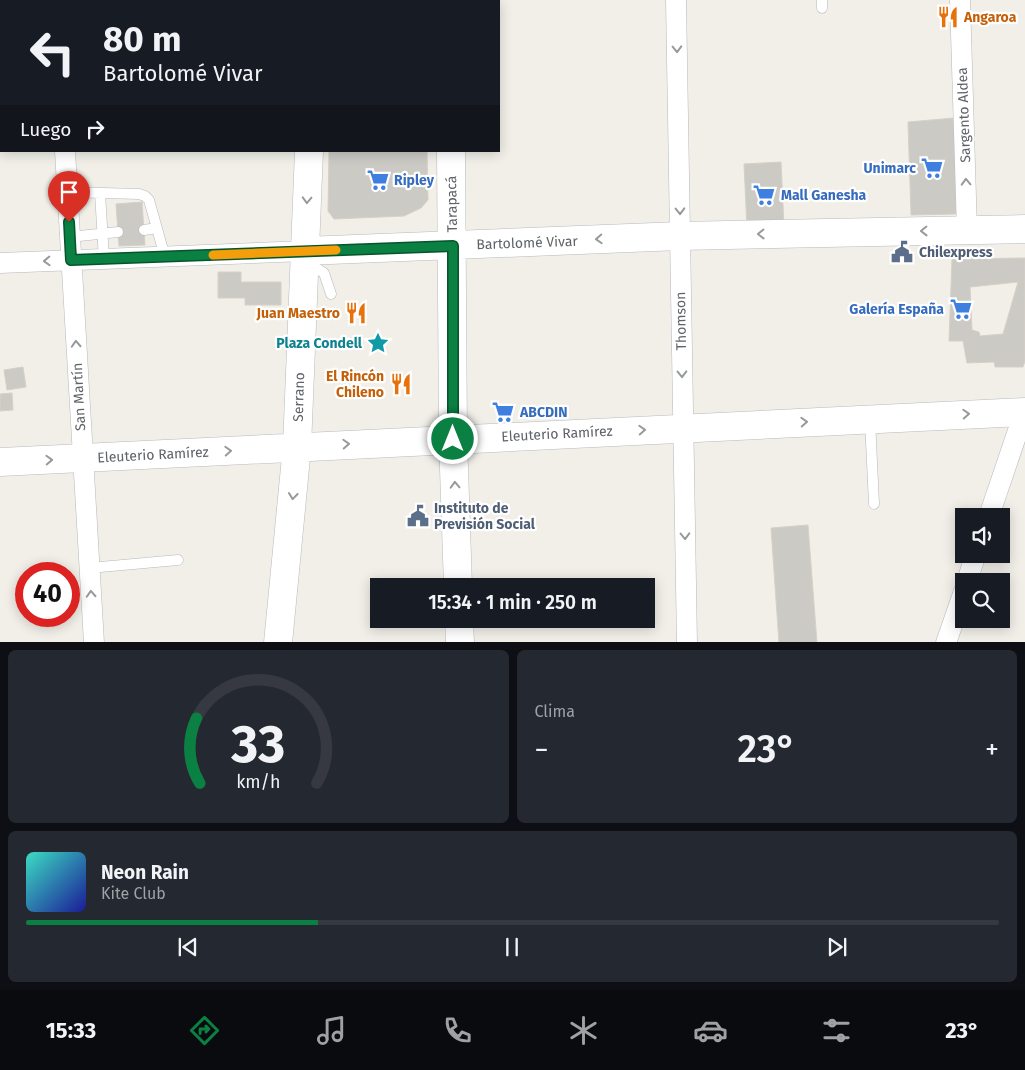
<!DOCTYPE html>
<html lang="es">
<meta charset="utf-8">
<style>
:root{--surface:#171b24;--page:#242831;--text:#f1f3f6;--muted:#9ea1a6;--line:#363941;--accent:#0b8043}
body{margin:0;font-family:"Fira Sans",sans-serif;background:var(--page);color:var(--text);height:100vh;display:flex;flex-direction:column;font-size:19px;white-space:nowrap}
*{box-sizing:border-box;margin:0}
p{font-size:16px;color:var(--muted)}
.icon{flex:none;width:28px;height:28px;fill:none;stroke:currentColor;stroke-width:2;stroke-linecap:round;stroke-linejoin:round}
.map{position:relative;height:642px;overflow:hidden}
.details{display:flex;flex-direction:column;gap:8px;padding:8px;background:#0d0f14;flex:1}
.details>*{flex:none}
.banner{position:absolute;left:0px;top:0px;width:500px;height:152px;box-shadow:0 2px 12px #0003;background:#171b24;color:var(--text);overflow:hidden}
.controls{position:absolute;left:955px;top:508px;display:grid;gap:10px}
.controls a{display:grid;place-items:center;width:55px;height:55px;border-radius:0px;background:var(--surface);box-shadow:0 2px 12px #0003;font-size:25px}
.speed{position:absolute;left:15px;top:562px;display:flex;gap:10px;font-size:25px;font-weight:700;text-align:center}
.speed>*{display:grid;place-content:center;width:65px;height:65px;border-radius:50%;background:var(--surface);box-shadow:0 2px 12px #0003;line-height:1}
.speed .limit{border:8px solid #d22;background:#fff;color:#111}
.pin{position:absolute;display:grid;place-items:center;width:42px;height:42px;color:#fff;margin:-51px -21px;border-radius:50% 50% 50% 0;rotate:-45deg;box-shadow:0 0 5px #0007}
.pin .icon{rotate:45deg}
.me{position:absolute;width:55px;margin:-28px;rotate:0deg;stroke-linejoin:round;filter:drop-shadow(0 0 4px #0008)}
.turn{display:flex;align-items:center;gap:18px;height:105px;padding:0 20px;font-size:22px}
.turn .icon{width:65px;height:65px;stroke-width:2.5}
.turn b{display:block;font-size:35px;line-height:42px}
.then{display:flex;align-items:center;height:48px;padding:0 20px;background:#0003;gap:10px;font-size:19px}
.big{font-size:38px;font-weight:600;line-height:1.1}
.details .card{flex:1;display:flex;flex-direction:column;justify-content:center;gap:8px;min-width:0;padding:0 18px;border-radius:8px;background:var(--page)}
.details .dial{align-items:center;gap:0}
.dial svg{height:130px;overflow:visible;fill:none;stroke:var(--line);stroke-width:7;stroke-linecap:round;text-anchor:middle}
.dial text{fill:var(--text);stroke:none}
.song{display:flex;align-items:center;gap:15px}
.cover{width:60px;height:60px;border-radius:8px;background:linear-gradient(135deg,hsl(170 70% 55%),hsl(240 70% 35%))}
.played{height:5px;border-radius:2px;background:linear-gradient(90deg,var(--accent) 30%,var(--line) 30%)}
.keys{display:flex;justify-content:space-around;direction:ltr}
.heat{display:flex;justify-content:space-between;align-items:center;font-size:28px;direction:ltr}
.details .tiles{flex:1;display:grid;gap:8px;grid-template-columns:1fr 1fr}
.card:last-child{grid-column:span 2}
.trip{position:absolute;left:370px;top:578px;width:285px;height:50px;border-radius:0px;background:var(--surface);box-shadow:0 2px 12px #0003;font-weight:600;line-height:50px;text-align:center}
.tab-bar{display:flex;height:80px;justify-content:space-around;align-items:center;background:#090b0e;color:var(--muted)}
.tab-bar .icon{width:35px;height:35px}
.tab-bar .on{color:var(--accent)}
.tab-bar b{font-size:22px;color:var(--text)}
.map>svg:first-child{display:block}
</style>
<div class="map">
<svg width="1025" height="643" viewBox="0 0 1025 643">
<rect width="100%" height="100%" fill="#f1efe8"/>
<path fill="#cccac5" stroke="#d6d1c6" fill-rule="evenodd" d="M954 118 956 214 911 215 908 122Z
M329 151H427L428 200 421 208 404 216 334 219 328 211Z
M781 162 784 227 747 229 744 164Z
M142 202 145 245 119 246 116 204Z
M1025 258V361L1023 367H995L994 362 967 363 963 341H949L952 259ZM1018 282 1003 334 980 336 979 332 972 330 970 287Z
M218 272H241V282H281V305H245V298H218Z
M23 367 26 387 7 390 4 370Z
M12 393 13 410 0 411V394Z
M808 525 817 643H779L771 528Z"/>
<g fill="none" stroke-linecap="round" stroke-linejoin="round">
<g stroke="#b5b8bc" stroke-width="11">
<path id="lane" d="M822 0V8
M67 192 139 194 145 196 149 200 165 257
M100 193 104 259
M144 230 157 228
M69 237 118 232
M308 263 324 273 331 294
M870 420 874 504
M89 568 178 560"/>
</g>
<g stroke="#b5b8bc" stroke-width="21">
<path id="street" d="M57 0V1
M676 0 687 643
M960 0 967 231
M65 151 94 643
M0 263 305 251
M989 516 1025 410
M967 581 976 554
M946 643 964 591"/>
</g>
<g stroke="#b6babf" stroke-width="29">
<path id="secondary" d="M449 0V1
M315 1V0
M451 151 453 439 458 586
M305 251 680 236 1025 229
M0 462 1025 412
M459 619 460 643
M278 643 297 447 309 151"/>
</g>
<use href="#lane" stroke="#fff" stroke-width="10"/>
<use href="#street" stroke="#fff" stroke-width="20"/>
<use href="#secondary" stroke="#fff" stroke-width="28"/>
</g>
<defs><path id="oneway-chevron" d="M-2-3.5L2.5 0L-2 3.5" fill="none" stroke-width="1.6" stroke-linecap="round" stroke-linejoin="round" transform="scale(1.25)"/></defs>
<g stroke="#979a9d">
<use href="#oneway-chevron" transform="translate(677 49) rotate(89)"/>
<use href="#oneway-chevron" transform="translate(966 182) rotate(-92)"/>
<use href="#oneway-chevron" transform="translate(307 200) rotate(92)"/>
<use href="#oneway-chevron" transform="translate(680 211) rotate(89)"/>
<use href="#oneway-chevron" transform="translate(924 231) rotate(179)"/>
<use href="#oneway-chevron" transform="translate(761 234) rotate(179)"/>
<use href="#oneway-chevron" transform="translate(599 239) rotate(177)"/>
<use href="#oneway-chevron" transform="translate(47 261) rotate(178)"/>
<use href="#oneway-chevron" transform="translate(76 344) rotate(-93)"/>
<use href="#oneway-chevron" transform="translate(682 374) rotate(89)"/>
<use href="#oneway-chevron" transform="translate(966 414) rotate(-3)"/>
<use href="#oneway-chevron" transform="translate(804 422) rotate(-3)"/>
<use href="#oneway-chevron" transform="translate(642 430) rotate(-3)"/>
<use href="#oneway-chevron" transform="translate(346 444) rotate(-3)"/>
<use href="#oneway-chevron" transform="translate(228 451) rotate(-3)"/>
<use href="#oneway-chevron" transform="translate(49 460) rotate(-2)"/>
<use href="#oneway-chevron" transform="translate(455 485) rotate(-92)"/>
<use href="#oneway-chevron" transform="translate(293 496) rotate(96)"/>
<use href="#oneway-chevron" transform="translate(685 536) rotate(89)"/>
<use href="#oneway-chevron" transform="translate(91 594) rotate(-93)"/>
</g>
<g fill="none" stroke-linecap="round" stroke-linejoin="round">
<g stroke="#07532c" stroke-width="12">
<path id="route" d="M69 222 71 260 453 246V439"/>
</g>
<use href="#route" stroke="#0b8043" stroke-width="9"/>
<path stroke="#f59e0b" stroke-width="9" d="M213 255 336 250"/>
</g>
<defs>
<g id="restaurant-bare" transform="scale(1.725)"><path d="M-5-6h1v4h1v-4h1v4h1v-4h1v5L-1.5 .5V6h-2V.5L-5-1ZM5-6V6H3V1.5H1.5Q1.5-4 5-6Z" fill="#e8710a" stroke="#fff" stroke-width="2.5" paint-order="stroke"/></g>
<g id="supermarket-bare" transform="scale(1.725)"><path d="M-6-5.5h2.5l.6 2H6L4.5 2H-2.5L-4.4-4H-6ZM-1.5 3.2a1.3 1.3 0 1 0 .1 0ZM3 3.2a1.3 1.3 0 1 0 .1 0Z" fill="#3f7fe0" stroke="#fff" stroke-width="2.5" paint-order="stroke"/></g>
<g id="civic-bare" transform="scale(1.725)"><path d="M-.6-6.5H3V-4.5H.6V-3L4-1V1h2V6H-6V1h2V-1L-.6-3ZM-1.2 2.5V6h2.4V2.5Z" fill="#5c6f8a" stroke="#fff" stroke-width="2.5" paint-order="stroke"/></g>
<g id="sight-bare" transform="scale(1.725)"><path d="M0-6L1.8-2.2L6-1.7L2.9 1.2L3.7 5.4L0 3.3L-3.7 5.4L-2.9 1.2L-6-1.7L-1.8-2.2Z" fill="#0f9aa8" stroke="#fff" stroke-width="2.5" paint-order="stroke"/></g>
</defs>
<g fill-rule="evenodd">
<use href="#restaurant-bare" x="948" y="17"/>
<use href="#supermarket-bare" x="932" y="168"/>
<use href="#supermarket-bare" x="378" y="180"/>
<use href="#supermarket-bare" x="764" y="195"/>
<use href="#civic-bare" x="902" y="252"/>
<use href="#supermarket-bare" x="961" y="309"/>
<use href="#restaurant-bare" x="356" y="313"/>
<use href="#sight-bare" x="378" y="343"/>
<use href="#restaurant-bare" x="401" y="384"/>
<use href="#supermarket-bare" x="503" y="412"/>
<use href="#civic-bare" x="418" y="516"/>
</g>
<g text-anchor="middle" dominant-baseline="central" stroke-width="4.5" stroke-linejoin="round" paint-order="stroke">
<g font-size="14" font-weight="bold" fill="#c56008" stroke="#fff" text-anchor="end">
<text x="964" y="17" text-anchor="start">Angaroa</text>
<text x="340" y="313">Juan Maestro</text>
<text x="384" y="376">El Rincón<tspan x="384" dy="16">Chileno</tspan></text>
</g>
<g font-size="14" fill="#5f6368" stroke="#fff">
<text transform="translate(964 115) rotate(-92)">Sargento Aldea</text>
<text transform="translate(452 204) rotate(-91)">Tarapacá</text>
<text transform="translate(527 243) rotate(-2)">Bartolomé Vivar</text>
<text transform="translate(681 321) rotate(-91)">Thomson</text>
<text transform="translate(79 397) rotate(-93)">San Martín</text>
<text transform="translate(299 397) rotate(-88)">Serrano</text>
<text transform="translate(557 434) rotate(-3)">Eleuterio Ramírez</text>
<text transform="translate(153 455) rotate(-3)">Eleuterio Ramírez</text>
</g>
<g font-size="14" font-weight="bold" fill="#366cbe" stroke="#fff" text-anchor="start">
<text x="916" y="168" text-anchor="end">Unimarc</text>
<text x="394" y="180">Ripley</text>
<text x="781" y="195">Mall Ganesha</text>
<text x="944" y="309" text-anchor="end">Galería España</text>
<text x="520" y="412">ABCDIN</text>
</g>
<g font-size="14" font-weight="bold" fill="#4e5e75" stroke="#fff" text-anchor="start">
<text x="919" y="252">Chilexpress</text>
<text x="434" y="508">Instituto de<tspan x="434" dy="16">Previsión Social</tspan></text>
</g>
<g font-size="14" font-weight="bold" fill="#0d838f" stroke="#fff" text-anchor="end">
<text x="362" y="343">Plaza Condell</text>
</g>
</g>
</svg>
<div class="controls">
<a><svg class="icon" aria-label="sound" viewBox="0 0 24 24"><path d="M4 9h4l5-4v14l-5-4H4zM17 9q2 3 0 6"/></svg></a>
<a><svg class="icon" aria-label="search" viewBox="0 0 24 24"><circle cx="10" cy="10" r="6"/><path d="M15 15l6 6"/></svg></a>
</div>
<div class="speed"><div class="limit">40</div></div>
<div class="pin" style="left:69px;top:222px;background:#d93025"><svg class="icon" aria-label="arrive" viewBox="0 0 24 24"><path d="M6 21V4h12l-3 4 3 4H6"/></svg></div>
<svg class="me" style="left:453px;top:439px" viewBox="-20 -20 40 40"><circle r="17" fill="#0b8043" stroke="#fff" stroke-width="3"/><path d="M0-11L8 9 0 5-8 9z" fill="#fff"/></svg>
<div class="trip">15:34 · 1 min · 250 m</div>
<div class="banner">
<div class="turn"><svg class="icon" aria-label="left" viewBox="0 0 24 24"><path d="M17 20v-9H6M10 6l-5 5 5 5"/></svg><div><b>80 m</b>Bartolomé Vivar</div></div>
<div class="then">Luego<svg class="icon" aria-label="right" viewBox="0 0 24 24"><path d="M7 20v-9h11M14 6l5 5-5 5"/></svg></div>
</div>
</div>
<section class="details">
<div class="tiles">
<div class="card dial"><svg viewBox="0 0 100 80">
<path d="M14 69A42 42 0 1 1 86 69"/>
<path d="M14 69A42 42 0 0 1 12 29" stroke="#0b8043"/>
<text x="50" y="56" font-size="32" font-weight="700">33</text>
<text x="50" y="72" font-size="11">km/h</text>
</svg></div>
<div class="card"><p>Clima</p>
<div class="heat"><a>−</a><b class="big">23°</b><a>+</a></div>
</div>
<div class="card">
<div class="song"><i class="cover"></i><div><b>Neon Rain</b><p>Kite Club</p></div></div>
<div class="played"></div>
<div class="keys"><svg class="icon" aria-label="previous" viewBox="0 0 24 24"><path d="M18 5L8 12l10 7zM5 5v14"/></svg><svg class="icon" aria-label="pause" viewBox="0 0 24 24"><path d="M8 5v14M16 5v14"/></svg><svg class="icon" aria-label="next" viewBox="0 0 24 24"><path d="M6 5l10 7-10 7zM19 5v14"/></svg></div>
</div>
</div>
</section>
<nav class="tab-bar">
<b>15:33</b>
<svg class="icon on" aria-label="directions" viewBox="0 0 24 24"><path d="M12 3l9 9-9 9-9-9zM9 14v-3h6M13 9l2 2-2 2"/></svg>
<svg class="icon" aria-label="music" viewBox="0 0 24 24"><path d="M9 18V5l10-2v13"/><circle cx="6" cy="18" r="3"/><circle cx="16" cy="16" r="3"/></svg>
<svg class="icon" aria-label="phone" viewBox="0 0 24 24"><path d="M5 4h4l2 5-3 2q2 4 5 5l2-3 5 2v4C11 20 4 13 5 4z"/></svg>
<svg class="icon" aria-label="climate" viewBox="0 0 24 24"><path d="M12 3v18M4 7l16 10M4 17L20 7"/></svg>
<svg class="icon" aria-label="car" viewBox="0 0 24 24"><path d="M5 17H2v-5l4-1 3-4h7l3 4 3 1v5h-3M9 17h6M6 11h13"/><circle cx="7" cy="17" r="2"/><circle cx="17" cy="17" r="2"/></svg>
<svg class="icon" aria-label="filters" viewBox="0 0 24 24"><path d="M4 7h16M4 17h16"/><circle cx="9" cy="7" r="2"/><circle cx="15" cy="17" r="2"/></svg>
<b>23°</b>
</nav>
